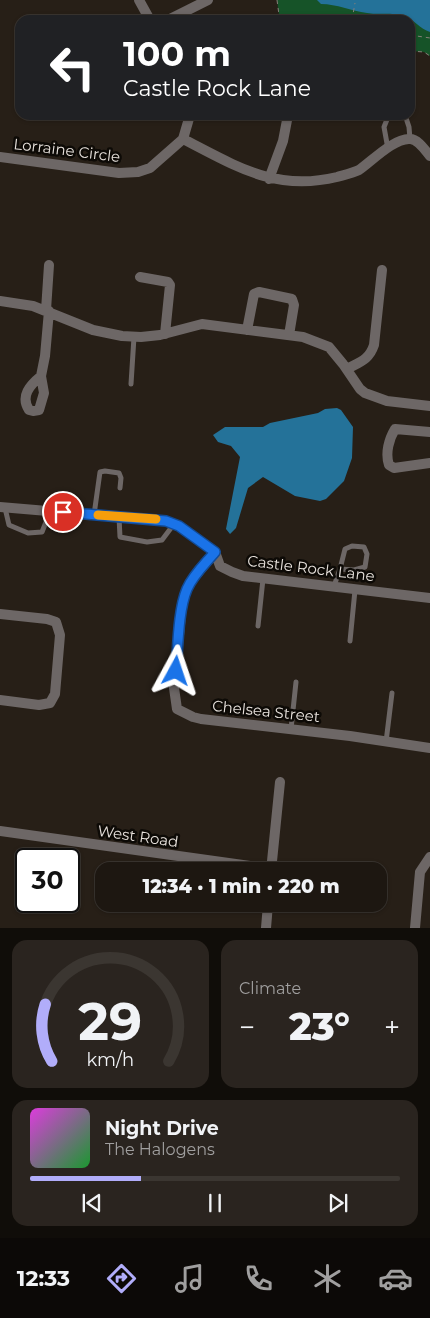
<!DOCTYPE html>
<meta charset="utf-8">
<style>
:root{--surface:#1d1711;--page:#2a241f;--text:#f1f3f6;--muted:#a09f9f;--line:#3b3631;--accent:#b1adfa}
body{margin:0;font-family:Montserrat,sans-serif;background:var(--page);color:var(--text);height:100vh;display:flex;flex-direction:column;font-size:19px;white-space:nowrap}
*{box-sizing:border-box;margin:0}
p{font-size:16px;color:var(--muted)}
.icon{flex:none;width:28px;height:28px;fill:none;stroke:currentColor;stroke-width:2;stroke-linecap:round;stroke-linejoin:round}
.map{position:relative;height:928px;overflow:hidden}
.panel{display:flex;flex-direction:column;gap:12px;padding:12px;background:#100d09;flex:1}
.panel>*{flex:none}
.top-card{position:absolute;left:15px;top:15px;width:400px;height:105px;border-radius:15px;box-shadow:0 1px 4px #0004,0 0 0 1px var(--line);background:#202124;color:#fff;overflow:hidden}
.speed{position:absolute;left:15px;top:848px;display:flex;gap:10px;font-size:25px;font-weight:700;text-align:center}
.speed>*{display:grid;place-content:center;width:65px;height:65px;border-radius:50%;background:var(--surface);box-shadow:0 1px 4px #0004,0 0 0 1px var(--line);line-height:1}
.speed .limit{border:2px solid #111;border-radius:8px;background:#fff;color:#111}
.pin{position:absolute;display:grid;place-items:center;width:42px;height:42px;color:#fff;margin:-21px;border:2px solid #fff;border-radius:50%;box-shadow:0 1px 5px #0007}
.me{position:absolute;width:55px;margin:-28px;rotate:5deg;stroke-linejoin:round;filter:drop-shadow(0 0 4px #0008)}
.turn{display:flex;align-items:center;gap:18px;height:105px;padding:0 25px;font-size:22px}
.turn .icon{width:65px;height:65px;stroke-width:2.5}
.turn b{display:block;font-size:35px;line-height:42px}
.big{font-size:38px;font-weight:800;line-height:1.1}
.panel .card{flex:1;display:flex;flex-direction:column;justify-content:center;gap:8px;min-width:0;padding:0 18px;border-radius:15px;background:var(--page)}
.panel .dial{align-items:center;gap:0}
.dial svg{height:130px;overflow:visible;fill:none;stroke:var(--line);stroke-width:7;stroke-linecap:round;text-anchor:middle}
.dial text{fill:var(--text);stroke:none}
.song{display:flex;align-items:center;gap:15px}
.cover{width:60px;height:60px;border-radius:8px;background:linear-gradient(135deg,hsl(300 70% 55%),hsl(130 70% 35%))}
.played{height:5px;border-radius:2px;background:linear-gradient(90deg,var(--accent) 30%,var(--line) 30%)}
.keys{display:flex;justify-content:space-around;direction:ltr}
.heat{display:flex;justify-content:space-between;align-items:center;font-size:28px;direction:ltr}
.panel .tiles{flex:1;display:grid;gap:12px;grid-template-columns:1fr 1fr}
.card:last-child{grid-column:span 2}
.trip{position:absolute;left:95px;top:862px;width:292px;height:50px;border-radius:15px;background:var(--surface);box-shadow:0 1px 4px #0004,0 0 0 1px var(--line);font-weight:800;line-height:50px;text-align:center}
.tabs{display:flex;height:80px;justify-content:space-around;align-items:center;background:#0c0907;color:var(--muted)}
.tabs .icon{width:35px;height:35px}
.tabs .active{color:var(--accent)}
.tabs b{font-size:22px;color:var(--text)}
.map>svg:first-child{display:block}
</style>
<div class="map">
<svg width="430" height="928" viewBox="0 0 430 928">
<rect width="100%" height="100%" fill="#271f17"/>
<path fill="#165328" d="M277 0H430V56L424 52 410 51V20H283L279 15Z"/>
<path fill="#247299" d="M317 0H430V32C420 29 414 19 403 16 392 12 379 15 367 13 351 11 337 4 321 4Z
M337 408 341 410 353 427 352 458 344 481 326 499 320 501 295 496 263 477 248 488 236 528 230 534 226 529 240 457 231 446 218 442 213 435 225 427H263L270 423 318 413 325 409Z"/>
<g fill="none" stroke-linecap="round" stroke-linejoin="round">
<path stroke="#878079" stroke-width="1" stroke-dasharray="4 4" stroke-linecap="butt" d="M277 0 279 15 283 20
M352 20 355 3
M410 35 430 38
M410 51 424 52 430 56"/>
<path stroke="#6d6766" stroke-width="5" d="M403 115H405L409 127 410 139
M388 149 384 127 388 117 392 115
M131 384 134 337
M5 508 9 525 28 533 42 532 46 522 47 511
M94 515 100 472 105 471 119 473 121 478 120 488
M119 517 120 537 147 542 162 540 174 524
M334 586 340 569 345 549 352 546 364 547 367 554 365 567 354 570 340 569
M258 626 263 579
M350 641 355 590
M291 729 296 682
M386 742 392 693"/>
<path stroke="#6d6766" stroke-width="10" d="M139 0 150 20
M168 20 208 0
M183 139C236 166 275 192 337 177 344 175 353 173 359 170 372 161 394 138 410 139 418 139 425 150 430 156
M0 157 119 173 138 172 150 168 183 139 190 115
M269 179 283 141 288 115
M140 277 168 282 170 285 165 334
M0 301 33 306 93 330 122 336 141 337 160 335 202 324 303 337 329 347 343 364 360 389 365 393 387 401 430 406
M46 310 49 265
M247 330 254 294 259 292 292 299 294 305 289 335
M347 369C360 362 369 360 374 345L382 270
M41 376C30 385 20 396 29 410L33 411 39 410 44 393 41 376 45 356 49 311
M430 432 395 429C389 439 385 453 389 465L394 468 430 463
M0 507 166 521 179 526 215 552 220 566 232 572 243 576 430 598
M215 552 192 580 187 589 182 604 174 688 177 709 193 717 201 719 350 736 430 748
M0 614 47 619 56 622 60 635 55 694 50 703 39 705 0 700
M0 831 271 869
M271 871 280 782
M266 928 268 904
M415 928 420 872 430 857"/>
</g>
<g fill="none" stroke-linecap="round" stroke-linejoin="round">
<g stroke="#114b97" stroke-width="12">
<path id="route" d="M63 512 166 521 179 526 215 552C206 563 193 575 187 589 178 610 178 648 176 671"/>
</g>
<use href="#route" stroke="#1a73e8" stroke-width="9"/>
<path stroke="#f59e0b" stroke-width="9" d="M98 515 156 519"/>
</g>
<g text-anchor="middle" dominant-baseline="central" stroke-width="5" stroke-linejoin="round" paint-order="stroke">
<g font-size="15" fill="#e8e2dd" stroke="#0d0a06">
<text transform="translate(67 150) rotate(7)">Lorraine Circle</text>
<text transform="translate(311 568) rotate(7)">Castle Rock Lane</text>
<text transform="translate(266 711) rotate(6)">Chelsea Street</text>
<text transform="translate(138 836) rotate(8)">West Road</text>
</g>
</g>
</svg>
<div class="speed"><div class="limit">30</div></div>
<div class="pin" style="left:63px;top:512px;background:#d93025"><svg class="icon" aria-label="arrive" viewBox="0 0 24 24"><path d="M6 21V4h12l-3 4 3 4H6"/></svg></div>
<svg class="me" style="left:176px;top:671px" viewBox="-20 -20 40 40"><path d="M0-17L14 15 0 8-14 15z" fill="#1a73e8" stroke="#fff" stroke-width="4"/></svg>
<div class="trip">12:34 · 1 min · 220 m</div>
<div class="top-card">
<div class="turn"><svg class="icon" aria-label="left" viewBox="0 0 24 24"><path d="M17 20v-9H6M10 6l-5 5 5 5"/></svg><div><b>100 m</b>Castle Rock Lane</div></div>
</div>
</div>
<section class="panel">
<div class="tiles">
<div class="card dial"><svg viewBox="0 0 100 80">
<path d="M14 69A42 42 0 1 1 86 69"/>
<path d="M14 69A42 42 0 0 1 10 34" stroke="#b1adfa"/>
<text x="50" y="56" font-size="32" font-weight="700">29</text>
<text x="50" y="72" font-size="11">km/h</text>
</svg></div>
<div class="card"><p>Climate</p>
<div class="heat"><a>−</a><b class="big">23°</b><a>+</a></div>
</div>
<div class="card">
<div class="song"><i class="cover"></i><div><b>Night Drive</b><p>The Halogens</p></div></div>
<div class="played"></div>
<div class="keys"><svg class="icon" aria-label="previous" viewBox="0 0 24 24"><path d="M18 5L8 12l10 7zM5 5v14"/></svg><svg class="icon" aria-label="pause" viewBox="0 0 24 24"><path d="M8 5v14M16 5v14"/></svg><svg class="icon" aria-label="next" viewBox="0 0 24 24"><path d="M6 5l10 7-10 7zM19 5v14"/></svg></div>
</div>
</div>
</section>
<nav class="tabs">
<b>12:33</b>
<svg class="icon active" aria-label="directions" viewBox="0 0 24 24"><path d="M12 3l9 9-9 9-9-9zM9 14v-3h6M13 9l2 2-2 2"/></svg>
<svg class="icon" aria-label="music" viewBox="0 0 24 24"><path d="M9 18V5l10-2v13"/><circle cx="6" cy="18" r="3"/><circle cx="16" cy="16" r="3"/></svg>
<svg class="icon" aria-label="phone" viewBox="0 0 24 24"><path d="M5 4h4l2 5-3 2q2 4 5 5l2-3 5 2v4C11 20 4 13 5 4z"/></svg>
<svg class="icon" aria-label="climate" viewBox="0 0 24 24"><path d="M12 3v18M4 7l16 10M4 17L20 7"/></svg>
<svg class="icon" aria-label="car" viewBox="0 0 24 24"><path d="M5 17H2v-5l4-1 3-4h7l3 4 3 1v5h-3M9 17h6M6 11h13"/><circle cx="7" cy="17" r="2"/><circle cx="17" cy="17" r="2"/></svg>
</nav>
